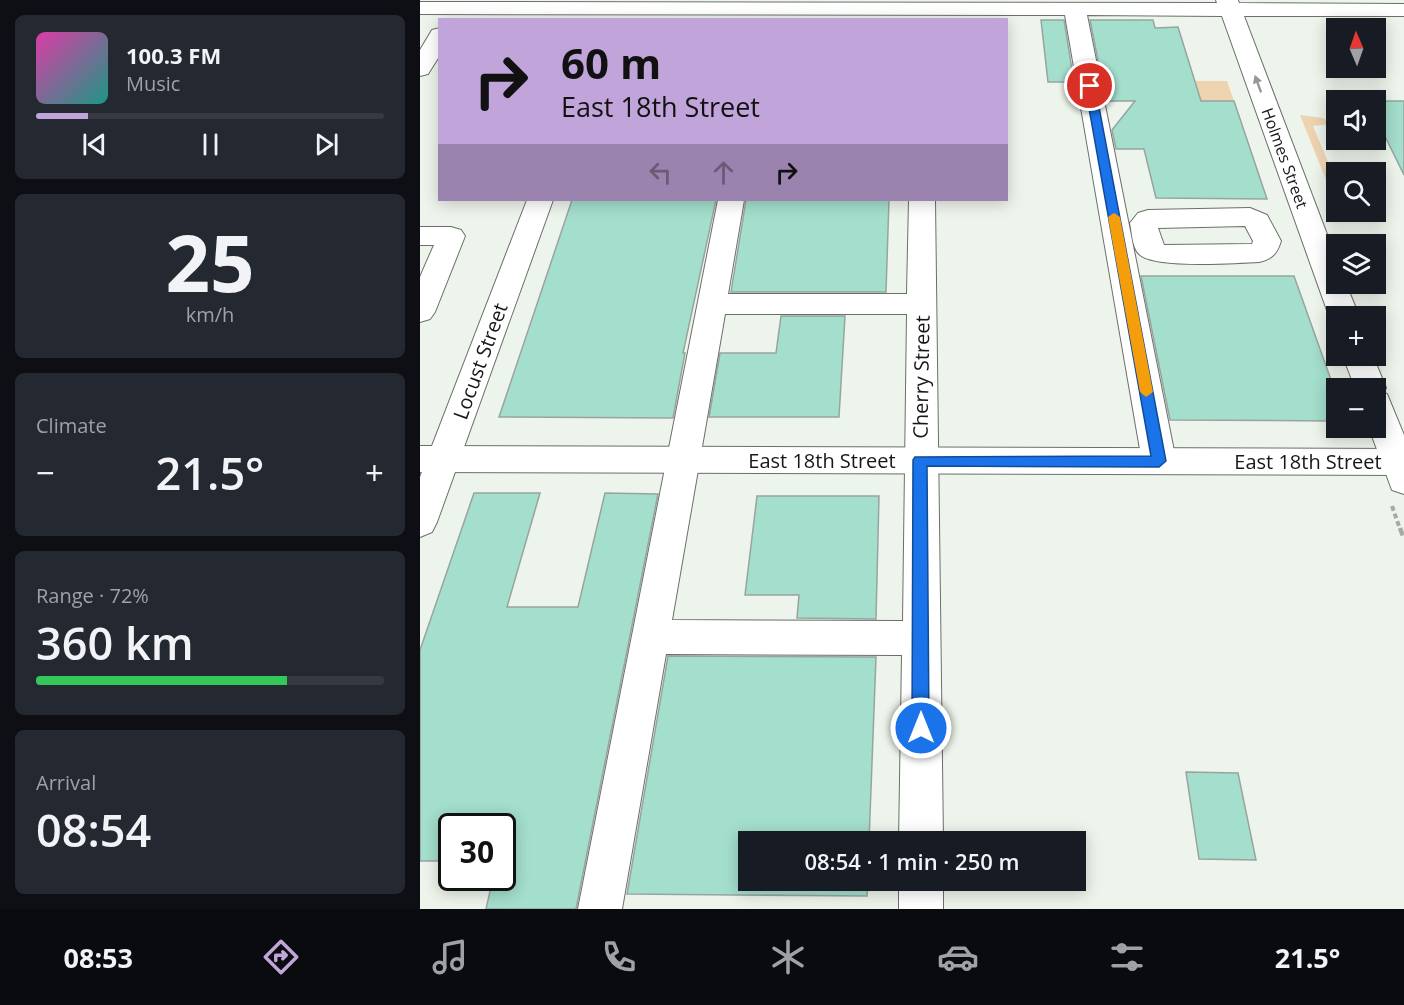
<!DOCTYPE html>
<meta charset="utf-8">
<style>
:root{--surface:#171b24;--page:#242831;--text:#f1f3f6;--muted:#9ea1a6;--line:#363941;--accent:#c1a4da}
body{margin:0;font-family:"Open Sans",sans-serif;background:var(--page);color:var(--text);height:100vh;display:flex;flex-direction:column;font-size:22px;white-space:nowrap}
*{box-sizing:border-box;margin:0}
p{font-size:20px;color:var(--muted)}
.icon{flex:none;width:33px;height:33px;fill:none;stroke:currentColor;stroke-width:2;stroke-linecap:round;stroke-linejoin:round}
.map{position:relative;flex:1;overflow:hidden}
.sheet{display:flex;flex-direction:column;gap:15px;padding:15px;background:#0d0f14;width:420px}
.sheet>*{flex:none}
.hud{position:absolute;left:18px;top:18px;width:570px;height:183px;border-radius:0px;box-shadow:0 3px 15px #0003;background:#c1a4da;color:#111;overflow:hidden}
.needle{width:39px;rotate:358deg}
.buttons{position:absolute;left:906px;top:18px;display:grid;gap:12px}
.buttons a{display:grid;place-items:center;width:60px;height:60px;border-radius:0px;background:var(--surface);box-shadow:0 3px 15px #0003;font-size:30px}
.speed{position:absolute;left:18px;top:813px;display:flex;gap:12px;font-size:30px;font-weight:700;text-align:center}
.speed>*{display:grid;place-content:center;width:78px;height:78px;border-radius:50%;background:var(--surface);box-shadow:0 3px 15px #0003;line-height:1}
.speed .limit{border:3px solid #111;border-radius:9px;background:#fff;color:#111}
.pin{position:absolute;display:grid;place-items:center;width:51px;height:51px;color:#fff;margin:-26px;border:3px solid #fff;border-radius:50%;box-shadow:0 2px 6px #0007}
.me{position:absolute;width:66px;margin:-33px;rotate:0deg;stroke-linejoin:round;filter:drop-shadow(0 0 4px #0008)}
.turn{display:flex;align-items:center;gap:21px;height:126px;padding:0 24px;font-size:27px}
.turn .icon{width:78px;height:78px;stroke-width:2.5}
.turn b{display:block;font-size:42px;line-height:51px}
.lanes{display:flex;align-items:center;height:57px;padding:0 24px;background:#0003;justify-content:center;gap:30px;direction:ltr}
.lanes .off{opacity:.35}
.big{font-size:45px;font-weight:600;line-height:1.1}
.sheet .card{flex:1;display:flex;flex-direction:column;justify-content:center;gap:9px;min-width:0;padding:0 21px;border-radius:9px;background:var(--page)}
.sheet .dial{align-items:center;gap:0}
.dial b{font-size:78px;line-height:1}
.song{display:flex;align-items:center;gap:18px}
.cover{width:72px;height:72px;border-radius:9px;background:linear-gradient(135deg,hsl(320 70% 55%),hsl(170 70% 35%))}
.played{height:6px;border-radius:3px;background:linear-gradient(90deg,var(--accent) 15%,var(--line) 15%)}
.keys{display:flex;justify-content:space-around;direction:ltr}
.heat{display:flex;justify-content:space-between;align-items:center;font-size:33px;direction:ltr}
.charge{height:9px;border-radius:4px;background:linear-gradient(90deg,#34c759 72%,var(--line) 0)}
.trip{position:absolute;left:318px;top:831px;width:348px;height:60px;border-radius:0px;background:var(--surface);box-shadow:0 3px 15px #0003;font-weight:600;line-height:60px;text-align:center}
.menu{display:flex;height:96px;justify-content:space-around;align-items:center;background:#090b0e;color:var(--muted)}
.menu .icon{width:42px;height:42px}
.menu .selected{color:var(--accent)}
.menu b{font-size:27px;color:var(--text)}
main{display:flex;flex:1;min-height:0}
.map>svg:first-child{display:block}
</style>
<main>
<section class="sheet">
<div class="card">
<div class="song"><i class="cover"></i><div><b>100.3 FM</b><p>Music</p></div></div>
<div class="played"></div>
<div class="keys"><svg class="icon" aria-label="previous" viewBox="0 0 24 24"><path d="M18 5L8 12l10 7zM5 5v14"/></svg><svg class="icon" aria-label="pause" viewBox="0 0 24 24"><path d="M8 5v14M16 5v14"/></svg><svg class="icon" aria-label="next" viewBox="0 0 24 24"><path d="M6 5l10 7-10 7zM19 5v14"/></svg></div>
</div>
<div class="card dial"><b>25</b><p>km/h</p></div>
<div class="card"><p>Climate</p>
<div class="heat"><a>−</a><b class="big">21.5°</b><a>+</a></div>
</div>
<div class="card"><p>Range · 72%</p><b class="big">360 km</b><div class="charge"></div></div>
<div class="card"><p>Arrival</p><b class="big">08:54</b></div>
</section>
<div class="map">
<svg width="984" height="909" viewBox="0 0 984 909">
<rect width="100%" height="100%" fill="#edf4eb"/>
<path fill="#eed3b1" d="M765 81H807L814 101H771Z
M880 115 903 118 912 124 893 126 916 181V205Z"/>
<path fill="#a4decd" stroke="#98a4a0" stroke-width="1.5" d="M621 20H644L654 82H628Z
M670 20H733L735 28 758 27 781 101H814L847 199 736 198 724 149H696L692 130 715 101H686Z
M956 101H984V175L956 118Z
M152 200H296L263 353H265L253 418 79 417Z
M326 200H469L466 292H311Z
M721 276H874L916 394V421L750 420Z
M361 316H425L419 417H289L300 353H356Z
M54 493H120L87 607H158L185 493 238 494 156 909H66L73 878H82V826H32V861H0V650Z
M337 496H459L456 619 377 618 379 595H325Z
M248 656 456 657 449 842H328V880H448L447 896 207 894Z
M766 772 818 773 836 860 779 859Z"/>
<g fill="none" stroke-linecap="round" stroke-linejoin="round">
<g stroke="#6a7069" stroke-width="2">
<path id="minor" d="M796 0H818L819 3 984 4V16H824L916 258V284H926L939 316H916V324L909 316 802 16 667 15 756 461 751 470 739 474 727 470 722 461 645 15 0 14V2L797 3Z
M20 28V55L8 74 0 76V50L12 30Z
M107 200H133L17 522 12 532 0 537V477Z
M298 200H324L308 294H487L489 200H515L523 842H479L482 655 246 654 202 909H158ZM305 314H487L483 621 252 620Z
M830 208 847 215 861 241C857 254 852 259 839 262 815 263 734 269 719 254 712 247 712 232 710 223L718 213 728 210ZM825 226 833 241 832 244 744 245 738 228Z
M0 227H31L41 230 45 236 15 312 10 319 0 322V277L14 245H0Z
M923 356H953L966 388 963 393 967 394 984 435V494L972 490 949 428H956V388H935Z
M479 880H523V909H479Z"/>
</g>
<g stroke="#6a7069" stroke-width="2">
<path id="major" d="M0 446 984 449V475L0 472Z"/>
</g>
<path stroke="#a6aca5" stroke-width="4" stroke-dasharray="5 3" stroke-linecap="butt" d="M972 506 980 529"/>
<path stroke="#a6aca5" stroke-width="4.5" stroke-dasharray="8 4" stroke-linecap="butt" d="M980 528 984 539"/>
<use href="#minor" fill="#fff" fill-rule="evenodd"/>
<use href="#major" fill="#fff" fill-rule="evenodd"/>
</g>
<defs><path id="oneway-solid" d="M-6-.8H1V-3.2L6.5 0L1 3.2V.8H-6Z" transform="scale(1.5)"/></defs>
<use fill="#969796" href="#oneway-solid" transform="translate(838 84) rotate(-110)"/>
<path fill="#1a73e8" stroke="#114b97" stroke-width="1.5" d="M670 83 675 86 746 461 739 467 507 466 509 728 506 734 501 736 495 734 492 728 493 460 495 457 731 456 665 86Z"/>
<path fill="#f59e0b" d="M694 213 700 217 733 392 726 397 720 392 688 217Z"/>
<g text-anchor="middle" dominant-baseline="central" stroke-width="4.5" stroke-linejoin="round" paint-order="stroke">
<g font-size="16" fill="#151815" stroke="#fff">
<text transform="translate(865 158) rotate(70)">Holmes Street</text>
</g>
<g font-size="20" fill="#151815" stroke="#fff">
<text transform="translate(60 361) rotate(-70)">Locust Street</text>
<text transform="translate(501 377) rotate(-89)">Cherry Street</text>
<text x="402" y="460">East 18th Street</text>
<text x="888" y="461">East 18th Street</text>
</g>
</g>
</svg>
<div class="buttons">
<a><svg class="needle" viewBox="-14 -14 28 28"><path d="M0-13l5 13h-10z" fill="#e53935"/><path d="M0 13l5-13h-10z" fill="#9ea1a6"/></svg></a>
<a><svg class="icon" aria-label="sound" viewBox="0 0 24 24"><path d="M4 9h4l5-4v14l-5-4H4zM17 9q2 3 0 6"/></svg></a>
<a><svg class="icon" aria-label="search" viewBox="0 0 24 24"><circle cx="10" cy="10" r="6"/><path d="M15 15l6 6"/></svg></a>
<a><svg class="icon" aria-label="layers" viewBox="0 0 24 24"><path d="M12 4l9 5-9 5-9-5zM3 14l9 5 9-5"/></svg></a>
<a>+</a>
<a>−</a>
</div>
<div class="speed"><div class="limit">30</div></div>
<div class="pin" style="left:670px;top:86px;background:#d93025"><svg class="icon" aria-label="arrive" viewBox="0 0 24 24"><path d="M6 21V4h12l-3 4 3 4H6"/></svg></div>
<svg class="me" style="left:501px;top:728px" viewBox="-20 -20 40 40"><circle r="17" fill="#1a73e8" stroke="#fff" stroke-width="3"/><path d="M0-11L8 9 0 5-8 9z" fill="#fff"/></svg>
<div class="trip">08:54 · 1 min · 250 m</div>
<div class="hud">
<div class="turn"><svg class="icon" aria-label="right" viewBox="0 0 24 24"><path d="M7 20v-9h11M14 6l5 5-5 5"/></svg><div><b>60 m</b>East 18th Street</div></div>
<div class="lanes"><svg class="icon off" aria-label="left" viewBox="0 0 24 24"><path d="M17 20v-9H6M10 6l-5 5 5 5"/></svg><svg class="icon off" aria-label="ahead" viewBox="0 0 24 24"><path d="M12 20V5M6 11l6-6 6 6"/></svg><svg class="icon" aria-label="right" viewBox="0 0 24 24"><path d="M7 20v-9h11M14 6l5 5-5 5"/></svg></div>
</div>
</div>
</main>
<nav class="menu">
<b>08:53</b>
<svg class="icon selected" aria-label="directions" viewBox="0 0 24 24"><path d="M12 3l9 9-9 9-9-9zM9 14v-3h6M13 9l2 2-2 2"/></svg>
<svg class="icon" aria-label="music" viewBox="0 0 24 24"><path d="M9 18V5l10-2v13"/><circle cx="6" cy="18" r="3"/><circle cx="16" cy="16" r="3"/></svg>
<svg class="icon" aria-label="phone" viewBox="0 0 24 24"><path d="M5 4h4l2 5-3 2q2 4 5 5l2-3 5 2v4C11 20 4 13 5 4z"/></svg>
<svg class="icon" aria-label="climate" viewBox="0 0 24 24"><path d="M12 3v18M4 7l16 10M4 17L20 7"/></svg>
<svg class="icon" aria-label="car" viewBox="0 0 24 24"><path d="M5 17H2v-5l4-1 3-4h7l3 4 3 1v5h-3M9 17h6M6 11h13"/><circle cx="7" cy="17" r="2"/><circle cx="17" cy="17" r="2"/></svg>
<svg class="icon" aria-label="filters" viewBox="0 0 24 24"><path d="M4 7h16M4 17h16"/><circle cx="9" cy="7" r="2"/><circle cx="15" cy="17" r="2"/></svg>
<b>21.5°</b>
</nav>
